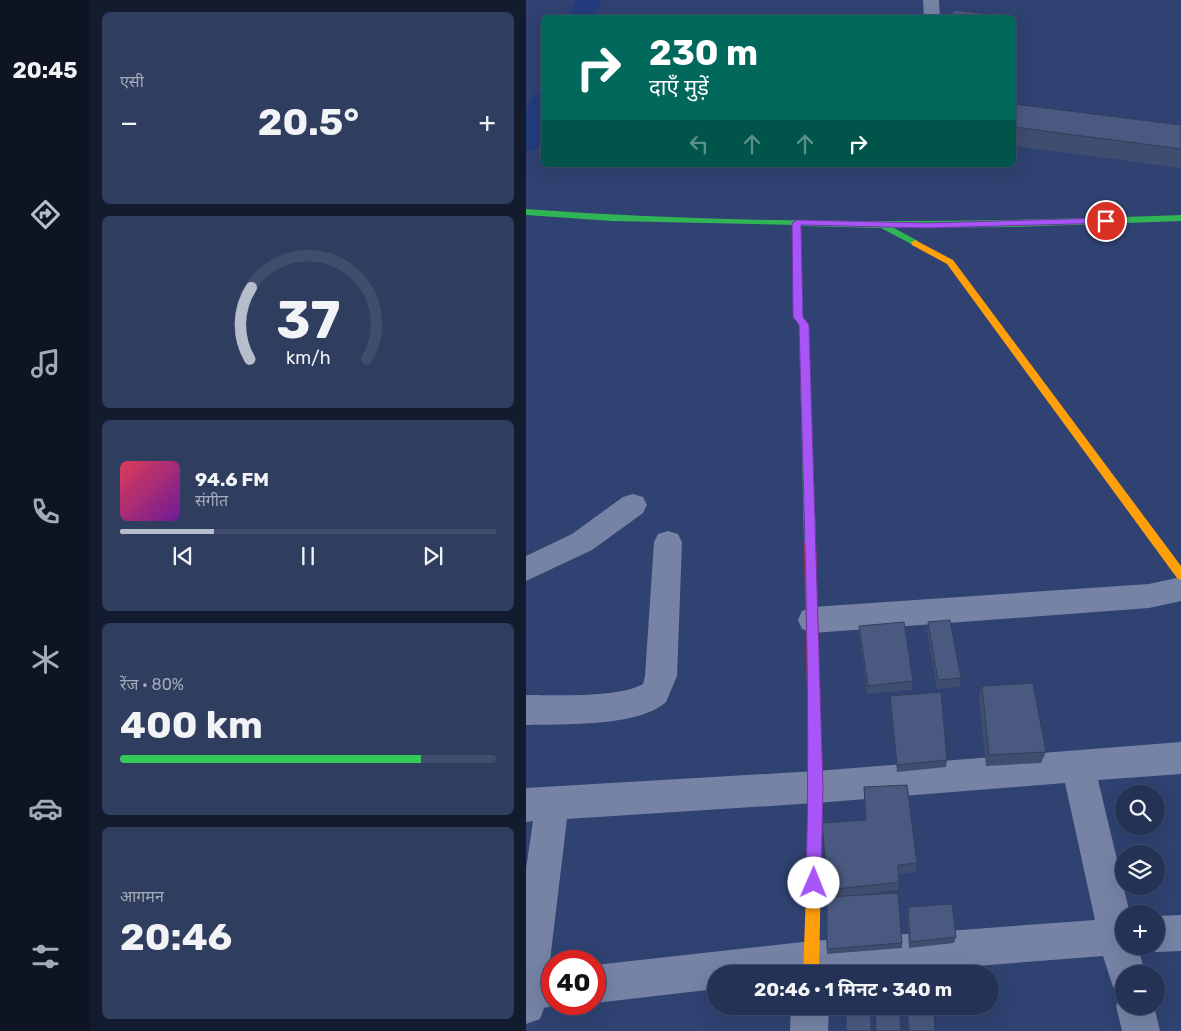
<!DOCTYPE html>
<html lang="hi">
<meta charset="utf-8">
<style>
:root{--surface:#233255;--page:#2f3e5f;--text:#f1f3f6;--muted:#a3aab9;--line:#404d6c;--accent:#b6bdcd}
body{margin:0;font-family:Rubik,"Noto Sans Devanagari",sans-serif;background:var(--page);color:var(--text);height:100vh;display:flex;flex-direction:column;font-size:19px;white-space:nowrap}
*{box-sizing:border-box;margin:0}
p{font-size:16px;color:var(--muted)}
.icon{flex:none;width:28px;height:28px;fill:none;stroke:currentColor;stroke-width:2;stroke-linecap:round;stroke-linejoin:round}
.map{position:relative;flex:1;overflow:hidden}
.drawer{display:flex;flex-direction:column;gap:12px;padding:12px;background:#131c2f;width:436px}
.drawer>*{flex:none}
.guide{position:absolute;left:15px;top:15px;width:475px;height:152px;border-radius:8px;box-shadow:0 5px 20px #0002,0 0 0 1px var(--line);background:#00695c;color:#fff;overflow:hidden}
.fabs{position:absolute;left:589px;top:785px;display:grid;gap:10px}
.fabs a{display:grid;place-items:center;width:50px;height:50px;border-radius:50%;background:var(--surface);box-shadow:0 5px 20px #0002,0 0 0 1px var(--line);font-size:25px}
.speed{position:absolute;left:15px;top:950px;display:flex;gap:10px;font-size:25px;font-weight:700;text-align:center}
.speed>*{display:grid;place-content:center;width:65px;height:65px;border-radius:50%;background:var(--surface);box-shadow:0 5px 20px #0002,0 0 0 1px var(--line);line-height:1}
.speed .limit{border:8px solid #d22;background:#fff;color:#111}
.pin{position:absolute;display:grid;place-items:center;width:42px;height:42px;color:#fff;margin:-21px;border:2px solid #fff;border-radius:50%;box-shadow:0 1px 5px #0007}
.me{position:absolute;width:55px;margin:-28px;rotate:1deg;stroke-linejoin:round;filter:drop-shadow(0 0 4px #0008)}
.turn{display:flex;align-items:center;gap:18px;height:105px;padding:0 25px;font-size:22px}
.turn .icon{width:65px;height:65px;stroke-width:2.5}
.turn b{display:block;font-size:35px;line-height:42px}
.lanes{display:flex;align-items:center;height:48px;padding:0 25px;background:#0003;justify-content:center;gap:25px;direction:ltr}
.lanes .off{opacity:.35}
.big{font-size:38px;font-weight:700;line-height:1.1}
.drawer .tile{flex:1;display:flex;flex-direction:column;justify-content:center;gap:8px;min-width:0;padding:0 18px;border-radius:8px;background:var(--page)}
.drawer .dial{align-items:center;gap:0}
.dial svg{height:130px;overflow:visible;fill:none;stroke:var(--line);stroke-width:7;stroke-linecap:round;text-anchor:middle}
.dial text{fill:var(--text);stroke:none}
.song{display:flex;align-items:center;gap:15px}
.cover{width:60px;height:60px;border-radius:8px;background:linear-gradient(135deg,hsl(350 70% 55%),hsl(280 70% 35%))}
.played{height:5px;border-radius:2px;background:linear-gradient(90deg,var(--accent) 25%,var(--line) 25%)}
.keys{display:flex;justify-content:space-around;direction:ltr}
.heat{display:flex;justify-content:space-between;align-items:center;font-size:28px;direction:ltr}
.charge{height:8px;border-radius:4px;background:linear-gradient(90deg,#34c759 80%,var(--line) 0)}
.trip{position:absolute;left:181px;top:965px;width:292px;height:50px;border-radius:25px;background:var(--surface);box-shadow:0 5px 20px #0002,0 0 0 1px var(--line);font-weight:700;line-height:50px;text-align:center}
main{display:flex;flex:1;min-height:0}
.dock{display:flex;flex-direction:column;width:90px;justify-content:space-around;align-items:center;background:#0e1422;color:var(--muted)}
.dock .icon{width:35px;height:35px}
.dock .on{color:var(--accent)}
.dock b{font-size:22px;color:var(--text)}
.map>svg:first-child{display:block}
</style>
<main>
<nav class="dock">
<b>20:45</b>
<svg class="icon on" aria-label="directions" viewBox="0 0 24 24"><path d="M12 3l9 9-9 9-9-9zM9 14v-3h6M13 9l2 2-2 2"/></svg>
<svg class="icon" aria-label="music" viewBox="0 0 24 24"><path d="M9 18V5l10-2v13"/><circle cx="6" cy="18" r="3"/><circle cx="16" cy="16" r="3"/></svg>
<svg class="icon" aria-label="phone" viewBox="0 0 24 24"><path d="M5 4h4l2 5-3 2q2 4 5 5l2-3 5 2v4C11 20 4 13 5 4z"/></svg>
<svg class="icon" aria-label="climate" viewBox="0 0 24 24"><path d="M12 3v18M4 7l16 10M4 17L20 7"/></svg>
<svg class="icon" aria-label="car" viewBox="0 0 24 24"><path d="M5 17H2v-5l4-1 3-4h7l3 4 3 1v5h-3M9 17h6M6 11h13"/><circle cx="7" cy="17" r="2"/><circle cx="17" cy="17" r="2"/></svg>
<svg class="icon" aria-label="filters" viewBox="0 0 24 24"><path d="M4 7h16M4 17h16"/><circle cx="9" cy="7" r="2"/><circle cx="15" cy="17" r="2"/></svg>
</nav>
<section class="drawer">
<div class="tile"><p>एसी</p>
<div class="heat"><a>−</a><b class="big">20.5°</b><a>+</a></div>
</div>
<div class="tile dial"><svg viewBox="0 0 100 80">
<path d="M14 69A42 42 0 1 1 86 69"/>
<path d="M14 69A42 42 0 0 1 15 25" stroke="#b6bdcd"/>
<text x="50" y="56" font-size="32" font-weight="700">37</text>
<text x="50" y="72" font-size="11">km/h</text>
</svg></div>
<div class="tile">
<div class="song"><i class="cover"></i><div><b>94.6 FM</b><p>संगीत</p></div></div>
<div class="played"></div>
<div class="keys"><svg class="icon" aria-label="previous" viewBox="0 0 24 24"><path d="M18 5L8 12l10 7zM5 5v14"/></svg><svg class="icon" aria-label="pause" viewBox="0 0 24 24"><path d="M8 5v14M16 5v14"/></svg><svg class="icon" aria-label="next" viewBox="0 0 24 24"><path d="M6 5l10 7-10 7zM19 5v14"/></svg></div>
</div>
<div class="tile"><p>रेंज · 80%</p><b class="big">400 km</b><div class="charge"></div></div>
<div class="tile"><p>आगमन</p><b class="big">20:46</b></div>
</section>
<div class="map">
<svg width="655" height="1031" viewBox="0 0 655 1031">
<rect width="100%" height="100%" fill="#2f4271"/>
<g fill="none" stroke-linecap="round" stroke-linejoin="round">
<path fill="#223c7d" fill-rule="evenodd" d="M49 0H75L68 18H42Z
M18 92V137L11 149 0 151V108L8 95Z"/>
<path fill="#7683a5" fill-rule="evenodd" d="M397 0H413L414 18H398Z
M107 494 117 497 121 505 117 513 66 550 0 581V556L46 534 97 497Z
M142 531 152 534 156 542 151 676 140 702C113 727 36 724 0 725V695C30 695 93 698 117 684L119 676 128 542 132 534Z
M655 577V601L623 608 287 633 276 629 272 620 276 611 287 607 623 584Z
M655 742V774L572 780 604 914H598V946H612L619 974H598V1006H628L634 1031H596L590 1006 597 992 587 987 577 956 348 974H190V989L69 1003V965L286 941 569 920 539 783 290 803 41 819 23 969H26V1004H34L18 1008 14 1019 0 1024V869L7 821 0 822V788L290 771Z
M655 915V951L630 952 617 947 630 946V916Z
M265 1006H303L302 1031H264Z"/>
<path fill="#30b455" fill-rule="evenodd" d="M0 209C218 225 436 223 655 215V221L487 227 368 228 392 241 393 243 389 246 355 228 275 226 277 317 283 325 290 542 288 545H280L278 542 273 325 267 317V225L86 221 0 215Z"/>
<path fill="#ff9f0a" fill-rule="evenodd" d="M389 240 427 260 655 566V580L651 578 421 264 386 245 385 243Z
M288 860 293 862 295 867 293 974H277L281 867 283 862Z"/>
<path fill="#e5322d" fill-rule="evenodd" d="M284 537 288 539 290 542 297 787 295 867 293 872 288 874 283 872 281 867 283 787 278 542 280 539Z"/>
</g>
<path fill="#3f4d6e" d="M488 104 655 125V168L488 146Z
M402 622 435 678 434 687 411 689 401 631Z
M333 626 387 681 386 690 341 694 333 634Z
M456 686 520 752 515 763 460 766 453 697Z
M364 696 421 760 420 767 371 772 364 704Z
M338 787 391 863 389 872 372 874 373 882 372 890 324 896 376 943V948L301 954 302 897 296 823 339 820 338 797Z
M382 907 430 937 428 943 383 948 381 913Z
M380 1006H408L409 1031H382Z"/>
<path fill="#495980" stroke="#333e5a" d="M428 10 463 14 462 18H425Z
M488 104 655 125V149L488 127Z
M424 620 435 678 412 680 402 622Z
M378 622 387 681 342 686 333 626Z
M507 683 520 752 463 755 456 686Z
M415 692 421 760 371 765 364 696Z
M381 785 391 863 372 865 373 882 302 890 296 823 340 820 338 787Z
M372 893 376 943 301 949V897Z
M426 904 430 937 384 942 382 907Z
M406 971V974L379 973Z
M320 1006H345V1031H320Z
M349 1006H373L375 1031H350Z
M381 1006H408L409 1031H383Z"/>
<path fill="#a855f7" stroke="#6d37a1" d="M580 218 583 219V223L401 228 275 225 277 317 283 325 297 787 295 883 293 888 288 891 282 888 280 883C285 697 278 511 273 325L267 317 266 223 271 220 401 223Z"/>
</svg>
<div class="fabs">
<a><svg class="icon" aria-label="search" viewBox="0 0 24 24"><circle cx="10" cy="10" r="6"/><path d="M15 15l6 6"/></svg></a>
<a><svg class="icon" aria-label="layers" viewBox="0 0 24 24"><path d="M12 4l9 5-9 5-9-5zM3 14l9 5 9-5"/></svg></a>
<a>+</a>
<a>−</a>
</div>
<div class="speed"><div class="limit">40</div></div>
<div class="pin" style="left:580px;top:221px;background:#d93025"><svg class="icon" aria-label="arrive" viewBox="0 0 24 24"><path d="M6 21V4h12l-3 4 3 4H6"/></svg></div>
<svg class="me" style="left:288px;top:883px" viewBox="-20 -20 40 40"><circle r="19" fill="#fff"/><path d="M0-13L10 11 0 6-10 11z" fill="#a855f7"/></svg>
<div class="trip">20:46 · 1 मिनट · 340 m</div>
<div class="guide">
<div class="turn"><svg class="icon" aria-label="right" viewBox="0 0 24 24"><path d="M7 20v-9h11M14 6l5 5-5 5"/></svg><div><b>230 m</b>दाएँ मुड़ें</div></div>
<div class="lanes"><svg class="icon off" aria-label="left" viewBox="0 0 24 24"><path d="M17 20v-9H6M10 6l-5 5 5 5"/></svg><svg class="icon off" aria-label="ahead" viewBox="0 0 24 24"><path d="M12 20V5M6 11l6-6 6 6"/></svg><svg class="icon off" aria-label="ahead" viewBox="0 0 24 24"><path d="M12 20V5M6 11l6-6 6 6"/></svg><svg class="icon" aria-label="right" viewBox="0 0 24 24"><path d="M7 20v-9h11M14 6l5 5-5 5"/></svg></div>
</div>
</div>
</main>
